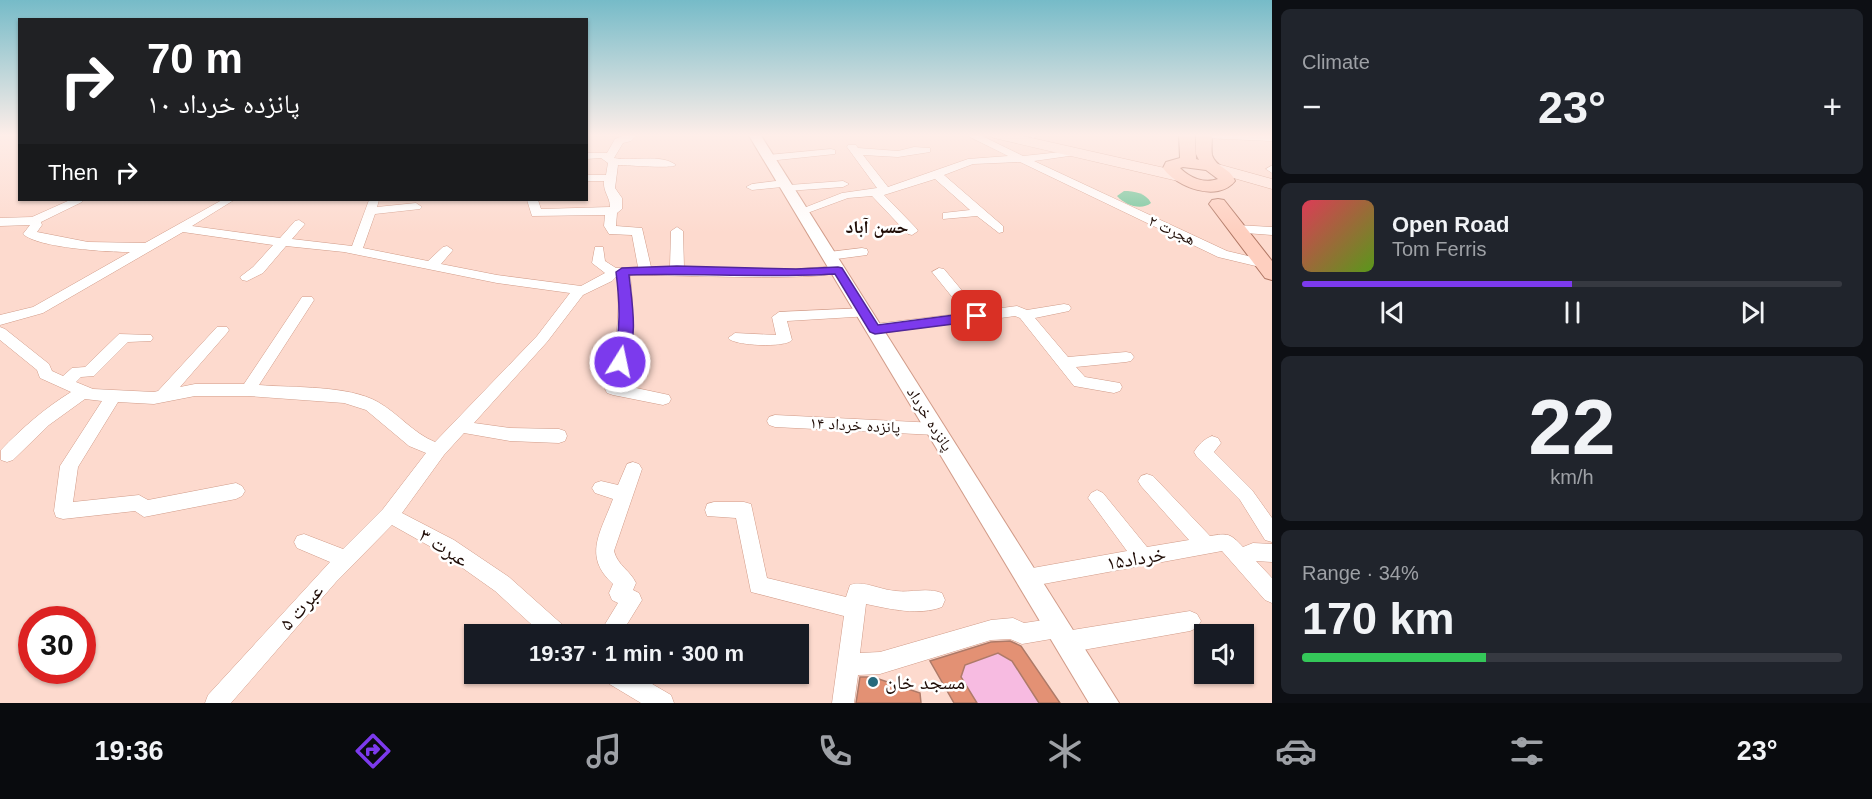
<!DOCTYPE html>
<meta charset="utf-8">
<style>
:root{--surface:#171b24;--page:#20242c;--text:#f1f3f6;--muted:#9ea1a6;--line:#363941;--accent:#7c3aed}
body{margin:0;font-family:Arial,"Noto Naskh Arabic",sans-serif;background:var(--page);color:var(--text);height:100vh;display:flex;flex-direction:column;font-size:22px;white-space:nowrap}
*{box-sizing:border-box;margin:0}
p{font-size:20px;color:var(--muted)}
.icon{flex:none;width:33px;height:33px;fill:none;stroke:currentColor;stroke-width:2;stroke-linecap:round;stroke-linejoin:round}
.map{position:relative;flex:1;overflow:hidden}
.side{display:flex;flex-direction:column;gap:9px;padding:9px;background:#0d0f14;width:600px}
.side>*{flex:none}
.hud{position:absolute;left:18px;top:18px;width:570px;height:183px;border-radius:0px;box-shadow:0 2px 4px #0004;background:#202124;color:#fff;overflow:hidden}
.fabs{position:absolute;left:1194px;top:624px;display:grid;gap:12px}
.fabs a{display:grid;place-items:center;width:60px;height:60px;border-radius:0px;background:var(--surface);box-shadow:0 2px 4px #0004;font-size:30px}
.speed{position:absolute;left:18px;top:606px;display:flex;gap:12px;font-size:30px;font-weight:700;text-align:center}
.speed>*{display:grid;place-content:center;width:78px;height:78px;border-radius:50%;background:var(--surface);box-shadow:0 2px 4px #0004;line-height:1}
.speed .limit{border:9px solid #d22;background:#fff;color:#111}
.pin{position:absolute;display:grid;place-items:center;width:51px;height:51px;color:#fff;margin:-26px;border-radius:12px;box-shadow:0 3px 9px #0006}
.me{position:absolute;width:66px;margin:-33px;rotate:10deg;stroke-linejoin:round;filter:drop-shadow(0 0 4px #0008)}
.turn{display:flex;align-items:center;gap:21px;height:126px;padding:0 30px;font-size:27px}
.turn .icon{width:78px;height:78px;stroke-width:2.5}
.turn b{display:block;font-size:42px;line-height:51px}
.then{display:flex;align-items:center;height:57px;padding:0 30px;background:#0003;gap:12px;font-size:22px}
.big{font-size:45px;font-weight:600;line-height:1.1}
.side .tile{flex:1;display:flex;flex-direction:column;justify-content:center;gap:9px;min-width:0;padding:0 21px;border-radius:9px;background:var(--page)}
.side .dial{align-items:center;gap:0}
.dial b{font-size:78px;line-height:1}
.song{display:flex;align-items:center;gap:18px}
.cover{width:72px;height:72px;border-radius:9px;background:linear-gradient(135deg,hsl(350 70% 55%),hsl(90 70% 35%))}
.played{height:6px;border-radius:3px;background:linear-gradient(90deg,var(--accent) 50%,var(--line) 50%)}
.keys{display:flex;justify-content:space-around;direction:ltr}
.heat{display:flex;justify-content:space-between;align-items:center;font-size:33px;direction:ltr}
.charge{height:9px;border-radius:4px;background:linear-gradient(90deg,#34c759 34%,var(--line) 0)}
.trip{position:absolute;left:464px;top:624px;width:345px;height:60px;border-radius:0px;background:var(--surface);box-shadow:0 2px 4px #0004;font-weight:600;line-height:60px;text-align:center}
.dock{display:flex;height:96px;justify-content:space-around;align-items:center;background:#090b0e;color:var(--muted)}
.dock .icon{width:42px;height:42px}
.dock .active{color:var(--accent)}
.dock b{font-size:27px;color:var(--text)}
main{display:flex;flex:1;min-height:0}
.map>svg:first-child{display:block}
</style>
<main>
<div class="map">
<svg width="1272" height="703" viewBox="0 0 1272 703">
<rect width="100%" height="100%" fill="#fddace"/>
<path fill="#f7bbe1" d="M998 653 1012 661 1039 703H977L961 677 965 665Z"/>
<path fill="#6cc598" d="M1124 191C1134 191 1146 193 1151 203 1141 211 1125 205 1117 196Z"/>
<path fill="#e39174" stroke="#ae7a68" stroke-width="1.5" d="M1010 641 1021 646 1060 703H1039L1012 661 998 653 965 665 961 677 977 703H954L930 661 991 642Z
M860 677H873L920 693 921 703H856Z"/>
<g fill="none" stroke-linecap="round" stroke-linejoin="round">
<g stroke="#d19b88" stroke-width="1">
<path id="minor" d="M627 134H638L631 141 623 143 614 158C633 162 660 153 676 165 671 169 630 165 618 165L615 188 622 198V209L617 213 616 226 642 228 651 267H670L671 231 677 227 683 231 684 268 796 269 838 266 845 270C831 283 661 274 630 275 635 320 632 342 622 385L669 395 671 399 669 403 663 405 613 395 607 393 605 389C616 347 621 320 617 276L612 281 583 295 547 342 474 423 510 428 559 429 565 431 567 436 565 441 559 443 510 441 464 433 444 455 402 513 454 540 509 577 565 627 567 634H542L495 591 440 552 392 525 336 582 231 703H205L208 695 330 562 297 548 294 542 297 536 304 534 343 549 383 509 426 453 409 446 366 410 344 403 248 396H195L154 404 118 402 78 467 73 502 139 495 148 500 236 483 242 486 245 491 242 496 236 499 144 517 135 511 63 519 56 517 54 511 60 466 102 401 85 399 49 425 13 460 7 462 1 460V450C22 428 45 408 71 392L40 378 37 370 0 340V327L5 329 49 364 52 371 63 376 72 368 85 367 119 334 151 335 153 338 151 341 128 342 94 376 81 377 76 382 93 389 154 392 158 391 217 327H227L229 330 227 333 180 387 195 384H244L302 297H312L314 300 259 385C294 388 348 385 378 402 399 414 413 433 435 442L537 336 570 293 497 283 344 252 286 246 263 273 247 281 242 280 240 277 253 267 273 245 183 232 43 313 0 325V315L33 307 130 252C108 252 38 248 23 234L30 225 0 226V218L32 217 70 200H83L82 202 41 222 42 225 37 232 88 242 145 243 222 200H234L192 226 280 238 295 221 299 220 305 224 292 239 352 246 369 200H379L377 207 416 203 422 207 420 209 375 214 363 248 428 261 443 247 447 246 453 250 441 264 497 275 581 286 605 273 592 263 595 247H603L605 261 616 268 638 267 632 235 609 234 604 226 605 215 532 216 527 200H538L541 209 610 207C610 197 603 192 604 181H586V175H606L608 163 601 158 586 159V153H607L615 139Z
M964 134H978L1023 156 1080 150V154L1076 155 1034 161 1227 251 1269 261 1271 264 1264 268 1218 257 1020 162 973 164 944 175 1003 226V232L999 233 977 216 943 219V213L970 210 935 179 884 195 916 228 918 231 912 235 908 234 872 196 848 198 802 215 796 211 842 193 877 188 847 147 848 145H856L858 148 898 151 914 147 930 148V152L898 157 863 155 888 187 968 159 1008 156Z
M1028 134H1038V135L1033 138Z
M1199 134 1272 135V141L1204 138Z
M831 149 835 150V154L768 161 763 158 768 155Z
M1271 166H1272V173L1266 169Z
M784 180 788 181 789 185 843 181 849 184 843 187 787 191 783 190 782 187 752 190 746 187 752 184Z
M1236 225 1272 227V235L1232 232V226Z
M862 248 867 249 868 252 867 255 829 260 823 256 829 252Z
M939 268 944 269 979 311 1017 306 1027 310 1064 304 1069 305 1071 308 1069 311 1035 318 1068 357 1126 352 1131 353 1134 357 1131 361 1126 362 1076 367 1085 377 1120 383 1122 387 1120 391 1114 393 1074 386 1020 318 1015 316 986 320 995 332 988 337 983 335 972 321 875 334 870 332 868 329 875 324 965 313 932 272Z
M865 308 872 313 870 316 787 321 792 340C786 348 734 346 728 338L735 333 776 335 772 317 779 312Z
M775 415 936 423 942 424 944 429 942 434 936 435 775 427 769 425 767 421 769 417Z
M1212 436 1218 438 1221 443 1214 452 1252 490 1272 518V542L1265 540 1240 500 1197 457 1194 452C1198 445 1204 439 1212 436Z
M633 462 639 464 642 469 614 551C618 566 630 570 636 583L633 590 639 593 642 600 621 634H599L618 603 612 600 609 593 613 584C582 556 601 532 613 499L595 493 592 488 595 483 601 481 618 485 627 464Z
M1147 474 1153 476 1210 536C1228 533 1230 533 1243 547L1253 543 1272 544V562L1256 561 1272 578V603L1265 600 1222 551 1027 587 1020 585 1017 578 1020 571 1027 569 1127 551 1088 498 1091 493 1097 490 1103 493 1147 547 1189 540 1141 486 1138 481 1141 476Z
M714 502H744L751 504 767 578 846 597 850 585C864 580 880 590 896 591 911 593 927 587 942 593L945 600 942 607C919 616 890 609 866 604L860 653 880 652 991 620 1013 618 1024 623 1057 618 1065 621 1068 628 1066 631 1190 611 1197 614 1201 621 1197 628 1190 631 1066 653 1058 649 1055 642 1057 638 1022 644 1010 639 991 640 880 674 858 675 854 703H832L844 616 751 592 736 518 707 516 705 510 707 504Z
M603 674H635L671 695 674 703H641L606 682Z"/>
</g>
<g stroke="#d19b88" stroke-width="2">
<path id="tertiary" d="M748 134H760L1119 703H1089Z"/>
</g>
<g stroke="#d19b88" stroke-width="1">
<path id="secondary" d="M987 134H1014L1178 171 1186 176 1178 181 994 138Z
M1214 163 1272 179V189L1209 171 1206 168Z"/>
</g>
<g stroke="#b07663" stroke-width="2">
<path id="primary" d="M1179 134H1195L1196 159 1199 160 1196 154V134H1212C1212 141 1211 149 1212 155 1216 168 1231 168 1235 181 1218 203 1176 187 1163 168L1166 162 1180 158ZM1183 167 1206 170 1218 179C1204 184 1190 178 1180 168Z
M1218 199 1224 200 1272 261V280L1265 278 1209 204 1212 200Z"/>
</g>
<use href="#minor" fill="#fff" fill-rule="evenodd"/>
<use href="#tertiary" fill="#fff" fill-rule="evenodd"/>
<use href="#secondary" fill="#ffe7df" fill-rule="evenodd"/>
<use href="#primary" fill="#fecfbf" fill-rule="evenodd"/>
</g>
<linearGradient id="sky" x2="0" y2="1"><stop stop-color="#76bbc8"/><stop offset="0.58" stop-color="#feeee9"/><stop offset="1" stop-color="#feeee9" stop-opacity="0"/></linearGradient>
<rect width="1272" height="233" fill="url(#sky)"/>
<path fill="#7c3aed" stroke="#51269a" stroke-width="1.5" d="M677 266 796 269 838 267 842 268 878 325 977 312 984 316 977 321 875 334 870 332 835 274C766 278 698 273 629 275 632 303 639 339 625 365H615L613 362C621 331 620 303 616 272L622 268Z"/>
<circle fill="#27697c" stroke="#fff" stroke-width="2" cx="873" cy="682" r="6"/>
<g text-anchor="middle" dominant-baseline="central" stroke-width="5" stroke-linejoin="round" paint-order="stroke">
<g font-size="16" fill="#200d07" stroke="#fff">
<text transform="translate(1172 230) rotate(25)">هجرت ۲</text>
<text transform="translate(930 419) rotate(58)">پانزده خرداد</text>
<text transform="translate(855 425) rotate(3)">پانزده خرداد ۱۴</text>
</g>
<g font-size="18" font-weight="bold" fill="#200d07" stroke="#fff">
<text x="877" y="227">حسن آباد</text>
</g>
<g font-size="20" fill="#200d07" stroke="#fff">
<text transform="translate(444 547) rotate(32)">عبرت ۳</text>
<text transform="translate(1136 558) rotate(-10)">۱۵خرداد</text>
<text transform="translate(301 607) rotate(-48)">عبرت ۵</text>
</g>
<g font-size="20" fill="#200d07" stroke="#fff" text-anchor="start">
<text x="885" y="682">مسجد خان</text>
</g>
</g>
</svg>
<div class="fabs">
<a><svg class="icon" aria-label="sound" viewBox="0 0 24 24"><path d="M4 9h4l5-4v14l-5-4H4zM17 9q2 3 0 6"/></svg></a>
</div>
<div class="speed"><div class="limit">30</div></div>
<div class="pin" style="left:977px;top:316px;background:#d93025"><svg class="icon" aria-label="arrive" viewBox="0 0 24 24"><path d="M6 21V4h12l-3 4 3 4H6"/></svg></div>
<svg class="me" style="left:620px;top:362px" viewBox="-20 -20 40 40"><circle r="17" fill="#7c3aed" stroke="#fff" stroke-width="3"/><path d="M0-11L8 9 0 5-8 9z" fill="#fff"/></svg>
<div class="trip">19:37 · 1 min · 300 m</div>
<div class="hud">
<div class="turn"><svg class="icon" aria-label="right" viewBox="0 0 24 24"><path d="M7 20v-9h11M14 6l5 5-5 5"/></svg><div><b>70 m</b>پانزده خرداد ۱۰</div></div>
<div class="then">Then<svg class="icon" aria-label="right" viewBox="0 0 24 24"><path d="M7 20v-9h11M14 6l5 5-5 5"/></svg></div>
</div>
</div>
<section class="side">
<div class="tile"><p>Climate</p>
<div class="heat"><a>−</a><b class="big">23°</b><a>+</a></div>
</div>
<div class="tile">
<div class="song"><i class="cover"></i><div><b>Open Road</b><p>Tom Ferris</p></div></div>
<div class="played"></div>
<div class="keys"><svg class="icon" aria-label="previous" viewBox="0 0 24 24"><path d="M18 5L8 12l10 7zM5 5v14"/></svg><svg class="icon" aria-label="pause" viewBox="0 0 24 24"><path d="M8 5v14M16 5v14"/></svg><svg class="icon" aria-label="next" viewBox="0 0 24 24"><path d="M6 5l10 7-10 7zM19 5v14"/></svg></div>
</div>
<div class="tile dial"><b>22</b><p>km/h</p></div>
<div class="tile"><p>Range · 34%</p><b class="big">170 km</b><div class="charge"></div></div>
</section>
</main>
<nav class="dock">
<b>19:36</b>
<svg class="icon active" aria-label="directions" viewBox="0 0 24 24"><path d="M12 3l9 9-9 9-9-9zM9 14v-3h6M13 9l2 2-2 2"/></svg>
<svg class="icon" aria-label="music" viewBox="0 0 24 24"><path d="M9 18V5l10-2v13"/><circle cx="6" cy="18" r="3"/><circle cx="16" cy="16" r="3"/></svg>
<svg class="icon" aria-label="phone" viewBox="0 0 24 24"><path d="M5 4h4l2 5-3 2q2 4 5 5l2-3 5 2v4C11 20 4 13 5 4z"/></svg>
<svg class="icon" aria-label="climate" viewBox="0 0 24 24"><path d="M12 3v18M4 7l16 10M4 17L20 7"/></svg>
<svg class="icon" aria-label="car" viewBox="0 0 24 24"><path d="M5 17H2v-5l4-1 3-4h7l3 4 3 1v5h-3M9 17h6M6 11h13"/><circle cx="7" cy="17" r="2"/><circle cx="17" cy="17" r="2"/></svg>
<svg class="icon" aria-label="filters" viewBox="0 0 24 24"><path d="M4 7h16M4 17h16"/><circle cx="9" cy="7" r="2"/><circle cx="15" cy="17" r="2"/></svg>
<b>23°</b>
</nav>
